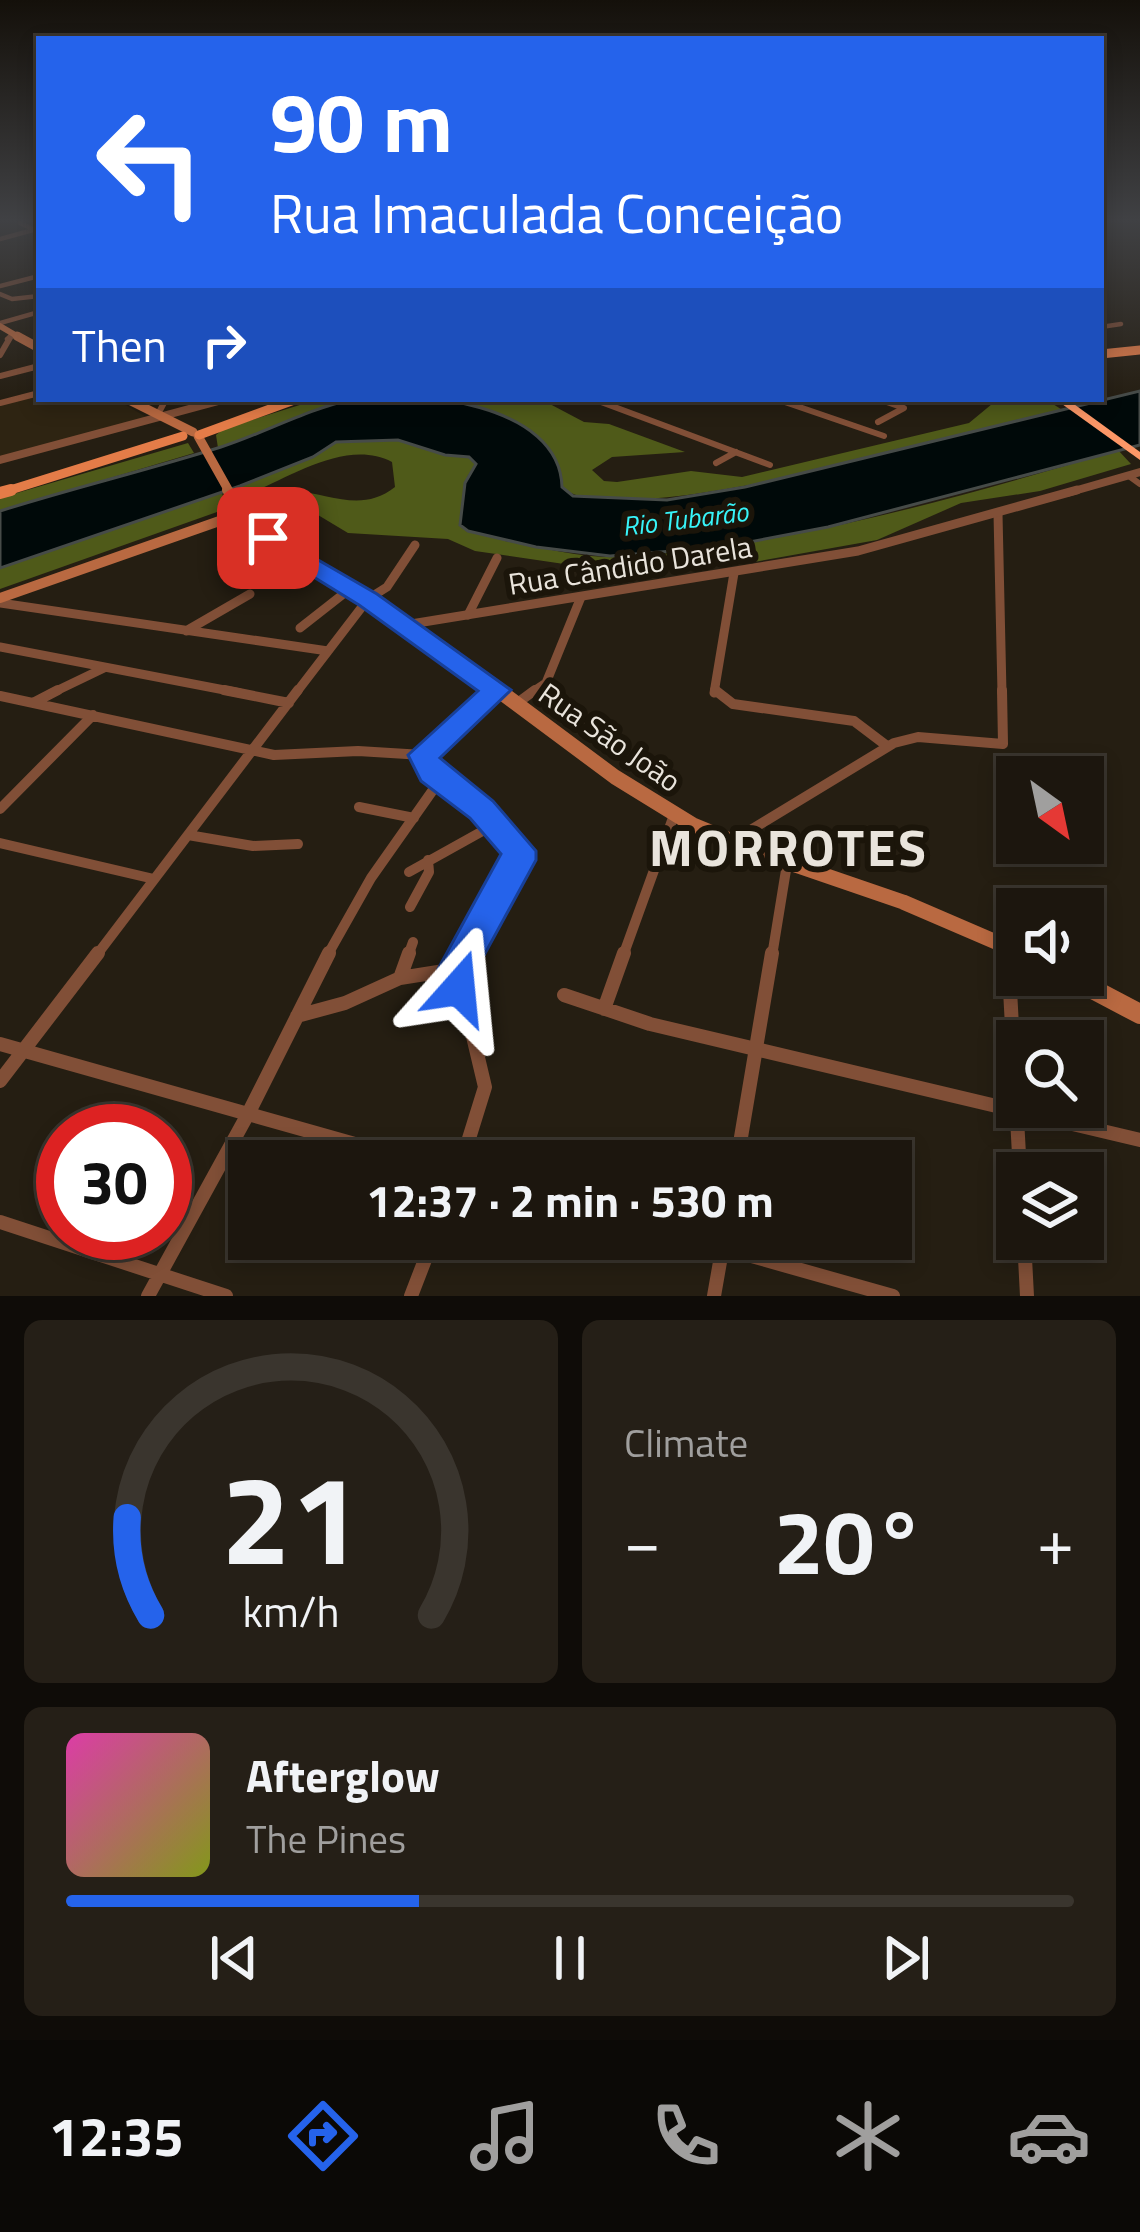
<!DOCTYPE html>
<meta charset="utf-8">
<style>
:root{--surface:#1c160e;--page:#251f17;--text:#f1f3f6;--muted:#a09f9e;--line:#3a352e;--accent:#2563eb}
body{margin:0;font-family:"Titillium Web",sans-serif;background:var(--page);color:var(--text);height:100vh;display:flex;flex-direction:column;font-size:45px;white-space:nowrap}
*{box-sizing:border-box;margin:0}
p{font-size:39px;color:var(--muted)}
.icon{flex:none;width:66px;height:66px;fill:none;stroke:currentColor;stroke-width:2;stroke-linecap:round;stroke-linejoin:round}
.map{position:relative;height:1296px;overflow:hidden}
.panel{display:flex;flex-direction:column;gap:24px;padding:24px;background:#0f0c08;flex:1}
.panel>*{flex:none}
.guide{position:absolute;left:36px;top:36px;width:1068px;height:366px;border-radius:0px;box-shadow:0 6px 18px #0003,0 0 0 3px var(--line);background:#2563eb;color:#fff;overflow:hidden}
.needle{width:78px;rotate:147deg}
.fabs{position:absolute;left:996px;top:756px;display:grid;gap:24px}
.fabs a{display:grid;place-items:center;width:108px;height:108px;border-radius:0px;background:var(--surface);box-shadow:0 6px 18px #0003,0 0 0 3px var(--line);font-size:60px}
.speed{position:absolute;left:36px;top:1104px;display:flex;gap:24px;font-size:60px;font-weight:700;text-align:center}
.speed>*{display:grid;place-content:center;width:156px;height:156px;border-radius:50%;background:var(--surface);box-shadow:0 6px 18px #0003,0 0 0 3px var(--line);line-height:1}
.speed .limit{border:18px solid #d22;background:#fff;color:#111}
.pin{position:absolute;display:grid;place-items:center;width:102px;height:102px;color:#fff;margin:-51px;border-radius:24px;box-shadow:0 6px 18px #0006}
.me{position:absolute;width:132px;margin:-66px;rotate:18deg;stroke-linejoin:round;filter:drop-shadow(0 0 9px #0008)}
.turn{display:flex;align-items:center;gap:42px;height:252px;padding:0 36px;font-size:54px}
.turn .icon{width:156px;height:156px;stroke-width:2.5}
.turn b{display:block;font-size:84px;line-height:102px}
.then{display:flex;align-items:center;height:114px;padding:0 36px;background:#0003;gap:24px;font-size:45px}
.big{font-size:90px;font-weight:700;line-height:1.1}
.panel .widget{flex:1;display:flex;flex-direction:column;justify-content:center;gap:18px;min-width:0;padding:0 42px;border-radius:18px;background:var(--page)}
.panel .dial{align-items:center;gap:0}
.dial svg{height:312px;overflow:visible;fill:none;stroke:var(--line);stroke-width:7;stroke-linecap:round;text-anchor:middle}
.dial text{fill:var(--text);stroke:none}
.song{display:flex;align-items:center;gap:36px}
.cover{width:144px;height:144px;border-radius:18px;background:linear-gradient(135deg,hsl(320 70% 55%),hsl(70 70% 35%))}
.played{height:12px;border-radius:6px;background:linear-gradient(90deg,var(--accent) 35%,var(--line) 35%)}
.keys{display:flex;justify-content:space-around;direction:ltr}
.heat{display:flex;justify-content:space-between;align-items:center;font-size:66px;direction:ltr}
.panel .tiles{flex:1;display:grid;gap:24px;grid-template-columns:1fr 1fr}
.widget:last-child{grid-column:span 2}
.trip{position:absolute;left:228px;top:1140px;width:684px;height:120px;border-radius:0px;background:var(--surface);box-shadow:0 6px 18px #0003,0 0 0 3px var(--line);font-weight:700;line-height:120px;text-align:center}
.dock{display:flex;height:192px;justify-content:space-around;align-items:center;background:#0b0906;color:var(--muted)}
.dock .icon{width:84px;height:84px}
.dock .active{color:var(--accent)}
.dock b{font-size:54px;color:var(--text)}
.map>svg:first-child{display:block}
</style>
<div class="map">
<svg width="1140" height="1296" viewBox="0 0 1140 1296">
<rect width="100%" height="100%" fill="#251e12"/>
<path fill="#2e2412" d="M39 395V399H115L148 418 0 458V405Z"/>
<path fill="#4f5a19" d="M319 399H355L218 448 216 435 223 429Z
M450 399 548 403 584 422 609 424 685 452 612 457 592 470 604 481 617 482 691 471 742 477 969 423 992 404 1027 399H1045L1064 411C984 429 613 537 562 487 562 434 496 410 450 399Z
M398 440 469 456 476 464 467 477 505 541C543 548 586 559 624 557 791 546 958 498 1118 450L1131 464 1040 491 961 503 877 540 748 563 703 559 598 569 475 551 448 539 348 533 288 497 295 491C331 494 362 513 395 487L392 462C348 439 294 475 253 492L240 486 313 457 336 442Z
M188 443 194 453 0 511V498Z
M222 493 225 503 217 512 0 589V568Z"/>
<path fill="#000909" stroke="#464b48" stroke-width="3" d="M1140 391V445L828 527 723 547 610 556 536 547 468 531 460 525 465 483 476 464 469 457 445 455 398 440 336 442 313 457 240 486 0 568V511C73 488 148 470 221 447 262 434 308 409 350 400 415 388 560 403 562 487L573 496 667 500 745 487Z"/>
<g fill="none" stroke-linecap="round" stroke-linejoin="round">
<path stroke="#814f37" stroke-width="4.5" d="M20 223 39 232
M0 239 33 230
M0 286 39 276
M0 294 12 299 39 296
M0 323 39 312
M1101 327 1121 324
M7 339 13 334"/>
<path stroke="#814f37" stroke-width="6" d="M0 355 11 336
M0 376 39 366
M593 399 770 465
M776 399 884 436
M878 399 904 408 878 422
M0 403 39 393
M157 416 166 399
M716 463 736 452
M1129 476 1140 484"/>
<path stroke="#814f37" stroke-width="9" d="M998 514 1002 693
M0 603 328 651
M468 615 497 558
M300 628 351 588
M186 631 250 594
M0 647 240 693
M52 693 104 668
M296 693 368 599 387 587 415 545
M492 693 496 690
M531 693 546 683 581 597
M714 693 734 573"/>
<path stroke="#814f37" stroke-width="10" d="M224 690 289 703
M715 690 733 704 854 721 887 746
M0 696 274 755 358 751 423 755 439 777 519 851 464 956
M33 703 58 690
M516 704 535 690
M423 755 495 690
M359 807 414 818
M0 809 93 715
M188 835 253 846 298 844
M731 842 894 743 918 737 1003 744 1002 690
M0 843 154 879
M409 872 497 823
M410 907 429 872 428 860
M1008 947V956
M96 956 298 690
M327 956 371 878 440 780
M408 956 413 942
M623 956 674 815
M772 956 787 864"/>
<path stroke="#814f37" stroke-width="14" d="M1008 953 1020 1173
M457 969 466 953
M457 969 485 1087 462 1161
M400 978 409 953
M564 995 650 1024 1140 1140
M604 1009 624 953
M297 1016 345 1003 400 978 457 969
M0 1044 415 1161
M0 1081 98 953
M737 1161 772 953
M0 1222 226 1296
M691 1239 893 1296
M1024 1239 1027 1296
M148 1296 248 1114 329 953
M411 1296 433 1239
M714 1296 724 1239"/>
<path stroke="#814f37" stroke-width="8" d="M0 460 226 399
M1067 493 1140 472"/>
<path stroke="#814f37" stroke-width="9" d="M405 625 858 551 1077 490"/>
<path stroke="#b96941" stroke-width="6" d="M0 326 22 339"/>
<path stroke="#b96941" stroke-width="9" d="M17 336 39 348
M127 399 193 432
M198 436 230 493"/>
<path stroke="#b96941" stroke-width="10" d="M227 490 267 537
M236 526 351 585 502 693
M0 598 245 512"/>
<path stroke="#b96941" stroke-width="15" d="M498 690 615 777 693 825 766 855 903 902 1017 951"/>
<path stroke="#b96941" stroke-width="20" d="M1066 975 1140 1014"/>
<path stroke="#e47c48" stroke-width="9" d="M1101 354 1140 350
M199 435 297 399
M1 493 183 436"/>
<path stroke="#e47c48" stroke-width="12" d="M0 493 11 490"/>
<path fill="#fc9767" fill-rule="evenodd" d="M1055 399H1067L1140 452V460Z"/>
</g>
<linearGradient id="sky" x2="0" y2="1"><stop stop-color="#14100a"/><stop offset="0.55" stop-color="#404144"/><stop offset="1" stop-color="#404144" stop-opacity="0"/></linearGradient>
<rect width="1140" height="400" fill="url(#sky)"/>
<path fill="#2563eb" stroke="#184099" stroke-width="3" d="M268 531 377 594 511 690 440 758 493 801 536 851V860L476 970 478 988 473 1000 459 1005 445 1000 438 969 501 854 470 818 421 781 408 755 478 691 359 605 260 544V533Z"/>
<g text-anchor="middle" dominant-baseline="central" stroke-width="12" stroke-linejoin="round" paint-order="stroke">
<g font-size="27" font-style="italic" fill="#37f4f9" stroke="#1b150a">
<text transform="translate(685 518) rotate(-7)">Rio Tubarão</text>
</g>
<g font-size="30" fill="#e9e4dc" stroke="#1b150a">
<text transform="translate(630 565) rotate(-9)">Rua Cândido Darela</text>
<text transform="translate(610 737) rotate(35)">Rua São João</text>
</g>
<g font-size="51" font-weight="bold" letter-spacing="3" fill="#e9e4dc" stroke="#1b150a">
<text x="789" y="847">MORROTES</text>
</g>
</g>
</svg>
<div class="fabs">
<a><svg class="needle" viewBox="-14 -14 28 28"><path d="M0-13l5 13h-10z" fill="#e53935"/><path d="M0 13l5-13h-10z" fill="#a09f9e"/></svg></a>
<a><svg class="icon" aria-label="sound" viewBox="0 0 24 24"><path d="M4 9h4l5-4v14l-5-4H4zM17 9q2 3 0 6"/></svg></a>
<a><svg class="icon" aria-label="search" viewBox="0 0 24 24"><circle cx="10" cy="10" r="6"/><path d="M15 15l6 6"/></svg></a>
<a><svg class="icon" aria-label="layers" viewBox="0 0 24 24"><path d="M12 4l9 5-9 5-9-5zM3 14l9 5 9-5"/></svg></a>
</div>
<div class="speed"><div class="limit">30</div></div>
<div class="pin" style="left:268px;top:538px;background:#d93025"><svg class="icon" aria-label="arrive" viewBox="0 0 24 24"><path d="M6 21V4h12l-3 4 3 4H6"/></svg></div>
<svg class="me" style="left:459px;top:988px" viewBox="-20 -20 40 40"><path d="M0-17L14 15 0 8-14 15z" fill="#2563eb" stroke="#fff" stroke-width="4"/></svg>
<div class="trip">12:37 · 2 min · 530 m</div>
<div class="guide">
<div class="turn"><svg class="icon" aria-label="left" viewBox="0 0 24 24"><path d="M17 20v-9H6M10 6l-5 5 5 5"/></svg><div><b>90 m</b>Rua Imaculada Conceição</div></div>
<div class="then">Then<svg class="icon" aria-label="right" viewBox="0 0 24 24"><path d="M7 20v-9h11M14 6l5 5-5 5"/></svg></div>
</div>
</div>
<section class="panel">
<div class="tiles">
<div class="widget dial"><svg viewBox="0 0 100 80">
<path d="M14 69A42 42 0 1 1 86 69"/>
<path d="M14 69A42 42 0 0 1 8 44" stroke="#2563eb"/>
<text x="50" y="56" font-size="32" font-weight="700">21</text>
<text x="50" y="72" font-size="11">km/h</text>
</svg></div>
<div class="widget"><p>Climate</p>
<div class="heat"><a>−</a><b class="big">20°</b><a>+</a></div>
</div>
<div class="widget">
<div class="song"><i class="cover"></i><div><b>Afterglow</b><p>The Pines</p></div></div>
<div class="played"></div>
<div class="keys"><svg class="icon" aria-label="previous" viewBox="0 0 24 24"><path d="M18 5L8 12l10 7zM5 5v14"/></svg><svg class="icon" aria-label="pause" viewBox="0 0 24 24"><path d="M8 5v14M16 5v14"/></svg><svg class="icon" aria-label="next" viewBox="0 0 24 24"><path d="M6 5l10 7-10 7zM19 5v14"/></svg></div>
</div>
</div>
</section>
<nav class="dock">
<b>12:35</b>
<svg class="icon active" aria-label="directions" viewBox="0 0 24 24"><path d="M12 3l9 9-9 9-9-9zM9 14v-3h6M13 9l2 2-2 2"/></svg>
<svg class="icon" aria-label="music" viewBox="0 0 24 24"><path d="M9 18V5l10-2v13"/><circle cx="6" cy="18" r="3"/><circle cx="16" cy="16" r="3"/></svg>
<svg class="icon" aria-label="phone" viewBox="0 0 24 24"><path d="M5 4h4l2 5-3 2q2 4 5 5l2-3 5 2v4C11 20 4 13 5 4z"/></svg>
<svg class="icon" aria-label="climate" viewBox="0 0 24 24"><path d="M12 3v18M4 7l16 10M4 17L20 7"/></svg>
<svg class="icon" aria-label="car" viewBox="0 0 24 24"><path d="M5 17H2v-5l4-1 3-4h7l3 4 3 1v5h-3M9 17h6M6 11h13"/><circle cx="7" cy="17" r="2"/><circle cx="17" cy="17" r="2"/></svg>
</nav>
